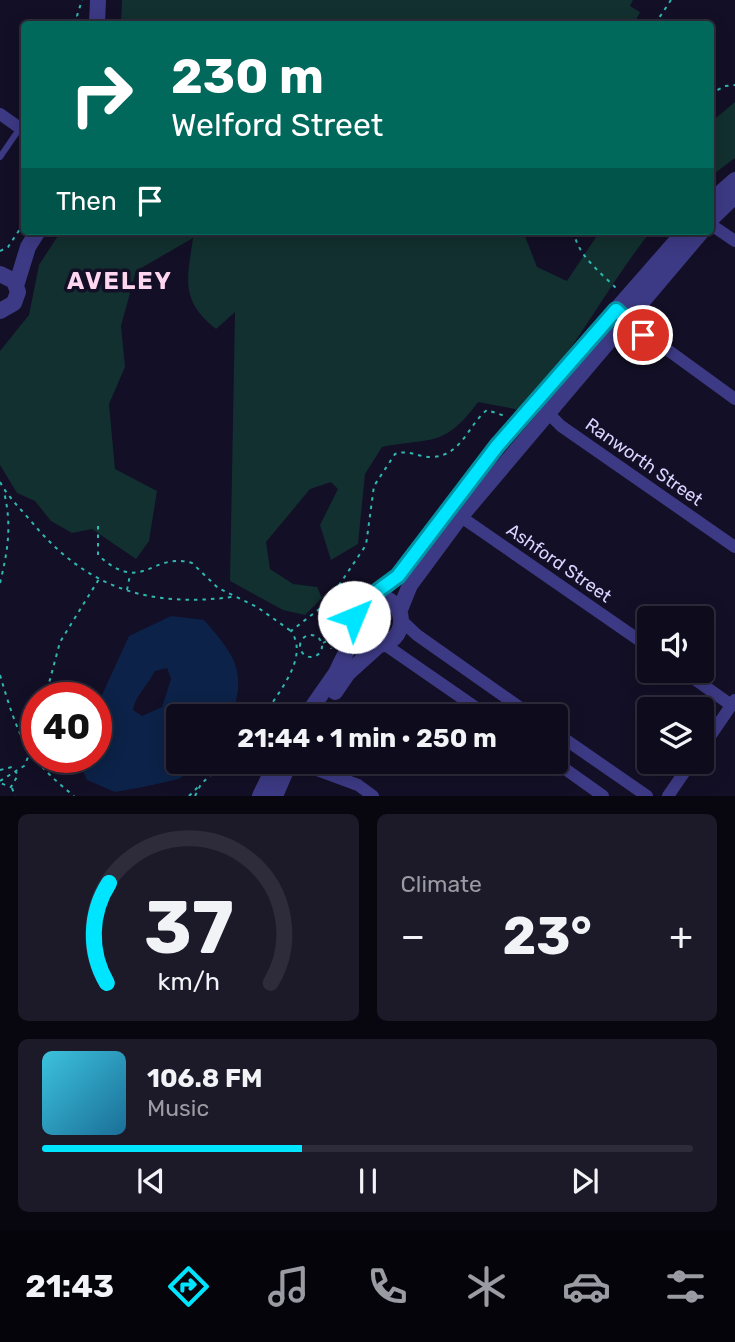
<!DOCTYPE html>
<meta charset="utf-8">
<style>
:root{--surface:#0e0b1c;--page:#1c1929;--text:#f1f3f6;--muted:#9b9ba3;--line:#2e2b3b;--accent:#00e5ff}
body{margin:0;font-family:Rubik,sans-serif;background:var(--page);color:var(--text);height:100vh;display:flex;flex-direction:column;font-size:26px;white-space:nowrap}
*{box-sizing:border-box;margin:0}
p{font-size:23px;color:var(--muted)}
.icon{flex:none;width:38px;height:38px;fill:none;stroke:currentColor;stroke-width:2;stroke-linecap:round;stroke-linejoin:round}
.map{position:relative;height:796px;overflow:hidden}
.panel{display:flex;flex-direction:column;gap:18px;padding:18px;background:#08060f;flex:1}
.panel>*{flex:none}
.hud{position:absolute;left:21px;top:21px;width:693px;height:214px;border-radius:7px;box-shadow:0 4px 18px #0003,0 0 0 2px var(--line);background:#00695c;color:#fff;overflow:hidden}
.tools{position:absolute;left:637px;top:606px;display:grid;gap:14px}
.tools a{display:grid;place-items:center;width:77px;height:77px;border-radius:7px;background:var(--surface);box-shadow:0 4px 18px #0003,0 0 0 2px var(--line);font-size:35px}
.speed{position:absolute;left:21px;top:682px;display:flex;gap:14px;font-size:35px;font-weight:700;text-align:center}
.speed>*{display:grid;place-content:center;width:91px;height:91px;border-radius:50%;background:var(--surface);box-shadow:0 4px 18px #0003,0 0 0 2px var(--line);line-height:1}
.speed .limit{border:10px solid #d22;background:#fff;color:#111}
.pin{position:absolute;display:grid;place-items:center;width:60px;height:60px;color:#fff;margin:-30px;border:4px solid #fff;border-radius:50%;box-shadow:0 2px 7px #0007}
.me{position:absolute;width:77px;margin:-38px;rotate:45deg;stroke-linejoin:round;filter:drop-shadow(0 0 5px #0008)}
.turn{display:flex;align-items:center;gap:24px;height:147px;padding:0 35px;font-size:32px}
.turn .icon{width:91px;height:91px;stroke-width:2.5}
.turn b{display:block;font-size:49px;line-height:60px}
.then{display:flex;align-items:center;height:66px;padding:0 35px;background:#0003;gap:14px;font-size:26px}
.big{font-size:52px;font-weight:700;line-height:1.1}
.panel .card{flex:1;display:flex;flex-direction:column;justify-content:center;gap:10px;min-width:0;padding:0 24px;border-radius:10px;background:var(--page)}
.panel .dial{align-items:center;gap:0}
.dial svg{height:182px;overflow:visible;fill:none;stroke:var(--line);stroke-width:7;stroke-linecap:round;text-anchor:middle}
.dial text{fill:var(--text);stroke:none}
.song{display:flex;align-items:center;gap:21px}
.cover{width:84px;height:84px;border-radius:10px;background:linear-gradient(135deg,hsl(190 70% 55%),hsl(200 70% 35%))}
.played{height:7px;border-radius:4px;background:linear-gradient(90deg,var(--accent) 40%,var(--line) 40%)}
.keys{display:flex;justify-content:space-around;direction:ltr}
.heat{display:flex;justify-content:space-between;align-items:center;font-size:38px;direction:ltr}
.panel .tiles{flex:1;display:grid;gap:18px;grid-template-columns:1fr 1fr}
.card:last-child{grid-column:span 2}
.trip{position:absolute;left:166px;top:704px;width:402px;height:70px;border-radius:7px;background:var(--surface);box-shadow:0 4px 18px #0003,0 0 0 2px var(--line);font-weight:700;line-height:70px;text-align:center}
.tab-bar{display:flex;height:112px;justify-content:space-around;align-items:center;background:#06040b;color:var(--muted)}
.tab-bar .icon{width:49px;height:49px}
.tab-bar .on{color:var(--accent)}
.tab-bar b{font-size:32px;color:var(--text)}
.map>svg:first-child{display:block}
</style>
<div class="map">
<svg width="735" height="796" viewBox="0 0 735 796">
<rect width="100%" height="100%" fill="#130f26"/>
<path fill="#12302f" d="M122 0H633L630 6 640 12 634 24H121Z
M735 102V158L711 176V122Z
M61 231H523L537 267 567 281 600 231H651C605 289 573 356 520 410L478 402C444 448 433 437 382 447L365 474 358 544 331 560 320 525 338 489 331 482 310 489 266 542 270 569 293 584 317 587 322 598 305 615 283 610 230 581 235 312 216 329C180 300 187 280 193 238L136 271 121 326 125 367 109 404 115 469 157 491 149 541 136 559 92 529 72 533 51 521 35 501 17 493 0 465V351L29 315 39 265Z"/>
<path fill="#0c2248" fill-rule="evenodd" d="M171 616 204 620C234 655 247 669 232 716H178V761H202L179 779 143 787 115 792 87 780 77 758H96V708L129 636ZM167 668 171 679 162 707 142 716 133 710C135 696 148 685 155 671Z"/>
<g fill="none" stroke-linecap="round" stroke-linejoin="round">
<path stroke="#2fb8b0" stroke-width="2" stroke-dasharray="3.5 5" stroke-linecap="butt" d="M81 24 77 16 82 0
M655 24 671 0
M710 94 725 86 735 85
M574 231C576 254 601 273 617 289
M0 251 8 247 24 223
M0 482C8 497 19 507 30 520 85 587 146 608 232 597
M98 526V555C143 596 151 551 192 563L218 588 257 607 291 631
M0 583C8 550 12 525 4 492
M127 590 130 575
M334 593 351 606
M348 619 351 607 358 600
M300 646a11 11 0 1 1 22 0a11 11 0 1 1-22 0Z
M331 640V649
M323 643 341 633
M0 675C18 735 24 756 74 796
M45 698 60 642 99 579
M264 716C277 693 310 658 291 631L327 603 366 545 374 486 395 454C409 449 419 458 433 457 462 455 468 425 487 410L505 416
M0 770 12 767 18 775 11 787 0 783
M0 781 24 766 37 738
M12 788 15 796
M189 796 198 787
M195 796 201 784 226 761"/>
<path stroke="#3d3a85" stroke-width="6" d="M0 157 20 128"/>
<path stroke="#3d3a85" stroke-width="12" d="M0 114 24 131
M710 224 735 241
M621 316 735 399
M544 409 561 426 735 547
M454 512 649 647
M401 620 417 635 532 716
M384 644 488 716
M682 670 731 705
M556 733 647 796
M702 748 735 700
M293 761 358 785 373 796
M554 761 603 796
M668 796 692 761"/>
<path stroke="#3d3a85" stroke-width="16" d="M97 24 98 0
M710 202 735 180
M710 220 735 196
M0 274 14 281 18 292 14 303 0 311
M16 286 28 247 38 231
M353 621a24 24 0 1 1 48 0a24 24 0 1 1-48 0Z
M373 598 398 576 497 446 685 231
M399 612 410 585 461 516 702 231
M335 692 348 673 379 645
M306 716 336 673 356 632
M260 796 277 761
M275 796 290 761"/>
</g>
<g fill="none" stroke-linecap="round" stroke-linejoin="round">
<g stroke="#0095a6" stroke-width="18">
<path id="route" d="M354 617 360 604 398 576 497 446 616 310 643 335"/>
</g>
<use href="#route" stroke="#00e5ff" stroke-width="12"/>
</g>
<g text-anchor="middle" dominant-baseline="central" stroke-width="7" stroke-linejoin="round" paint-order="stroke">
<g font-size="18" fill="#d9d4ff" stroke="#130f26">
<text transform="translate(644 462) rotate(35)">Ranworth Street</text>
<text transform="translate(559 563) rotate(35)">Ashford Street</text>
</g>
<g font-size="24" font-weight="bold" letter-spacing="2" fill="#ffd6f0" stroke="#130f26">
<text x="120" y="281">AVELEY</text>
</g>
</g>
</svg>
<div class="tools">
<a><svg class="icon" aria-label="sound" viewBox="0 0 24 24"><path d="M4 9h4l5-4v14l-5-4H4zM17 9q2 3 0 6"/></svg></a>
<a><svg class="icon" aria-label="layers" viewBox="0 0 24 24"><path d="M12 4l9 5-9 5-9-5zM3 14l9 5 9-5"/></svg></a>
</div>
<div class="speed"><div class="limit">40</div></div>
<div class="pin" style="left:643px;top:335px;background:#d93025"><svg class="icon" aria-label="arrive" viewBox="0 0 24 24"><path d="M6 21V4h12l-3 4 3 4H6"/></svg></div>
<svg class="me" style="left:354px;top:617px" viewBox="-20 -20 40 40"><circle r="19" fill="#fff"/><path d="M0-13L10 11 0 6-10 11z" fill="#00e5ff"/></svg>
<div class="trip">21:44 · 1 min · 250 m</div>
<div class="hud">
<div class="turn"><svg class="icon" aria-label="right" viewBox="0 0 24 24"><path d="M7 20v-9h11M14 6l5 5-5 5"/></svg><div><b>230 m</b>Welford Street</div></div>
<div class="then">Then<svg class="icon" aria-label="arrive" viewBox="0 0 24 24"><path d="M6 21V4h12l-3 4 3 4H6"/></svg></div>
</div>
</div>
<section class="panel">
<div class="tiles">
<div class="card dial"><svg viewBox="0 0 100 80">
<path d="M14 69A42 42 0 1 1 86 69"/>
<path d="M14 69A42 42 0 0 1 15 25" stroke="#00e5ff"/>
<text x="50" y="56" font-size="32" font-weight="700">37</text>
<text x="50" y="72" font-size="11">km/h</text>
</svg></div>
<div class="card"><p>Climate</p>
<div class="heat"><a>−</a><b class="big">23°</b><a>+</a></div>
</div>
<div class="card">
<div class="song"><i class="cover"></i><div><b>106.8 FM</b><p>Music</p></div></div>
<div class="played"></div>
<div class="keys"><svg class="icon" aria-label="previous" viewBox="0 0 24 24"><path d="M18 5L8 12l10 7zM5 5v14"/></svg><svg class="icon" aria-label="pause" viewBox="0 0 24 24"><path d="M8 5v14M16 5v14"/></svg><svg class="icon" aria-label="next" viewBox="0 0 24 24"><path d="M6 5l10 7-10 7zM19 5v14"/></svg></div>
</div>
</div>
</section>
<nav class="tab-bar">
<b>21:43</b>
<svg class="icon on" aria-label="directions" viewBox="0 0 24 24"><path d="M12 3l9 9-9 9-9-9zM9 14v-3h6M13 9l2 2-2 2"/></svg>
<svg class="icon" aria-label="music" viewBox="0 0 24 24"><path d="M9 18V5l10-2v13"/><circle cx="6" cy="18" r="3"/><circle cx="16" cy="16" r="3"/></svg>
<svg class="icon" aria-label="phone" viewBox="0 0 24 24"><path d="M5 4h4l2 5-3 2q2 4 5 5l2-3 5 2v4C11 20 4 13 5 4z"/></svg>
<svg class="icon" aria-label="climate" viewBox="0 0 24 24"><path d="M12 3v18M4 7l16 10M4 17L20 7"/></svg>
<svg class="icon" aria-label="car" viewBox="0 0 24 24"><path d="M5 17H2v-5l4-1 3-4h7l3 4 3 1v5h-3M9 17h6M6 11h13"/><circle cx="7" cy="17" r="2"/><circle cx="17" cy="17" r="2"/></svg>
<svg class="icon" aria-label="filters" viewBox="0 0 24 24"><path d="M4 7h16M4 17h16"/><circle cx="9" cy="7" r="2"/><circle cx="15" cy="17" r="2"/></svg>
</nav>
